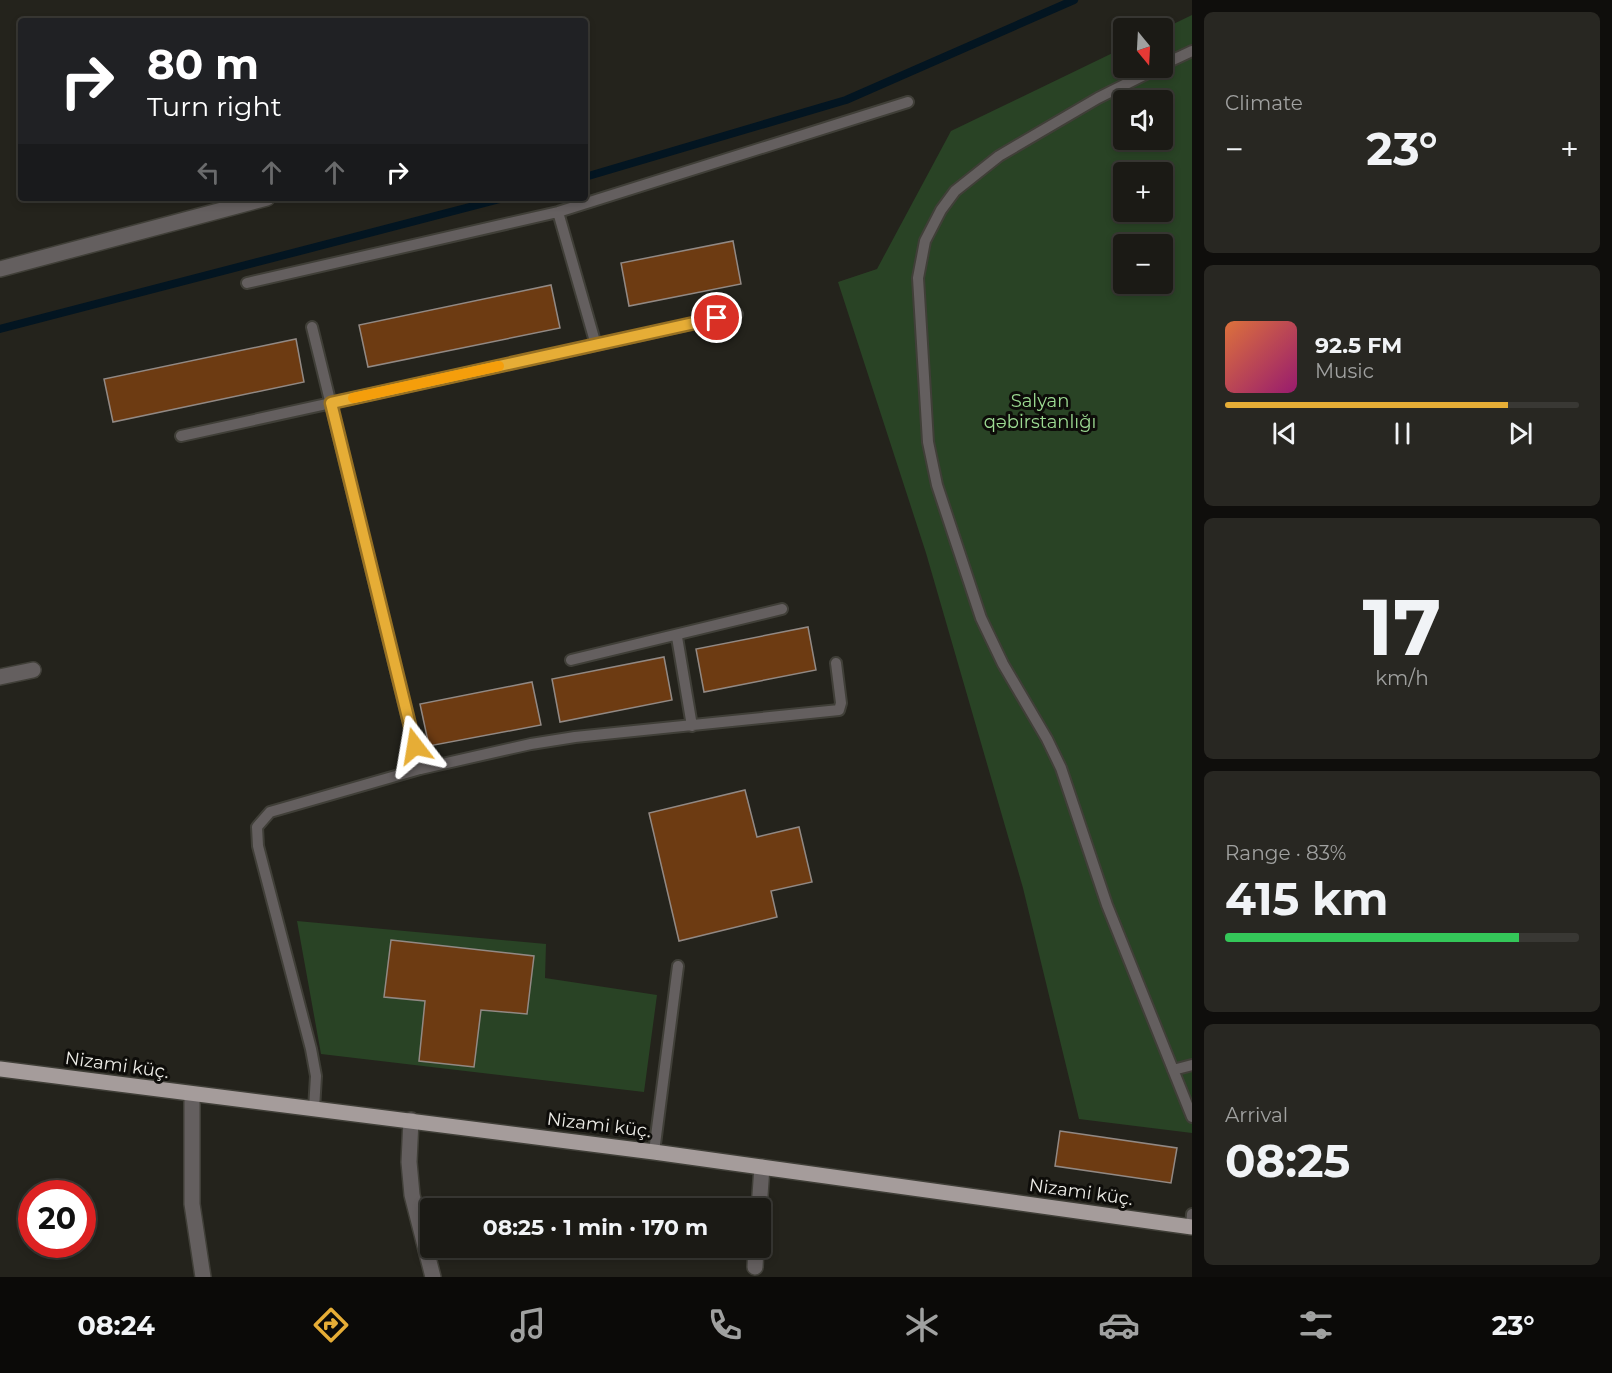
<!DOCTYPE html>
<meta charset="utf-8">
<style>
:root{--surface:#1b1a15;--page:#282722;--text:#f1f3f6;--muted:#a0a1a0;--line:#393834;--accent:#e6ad36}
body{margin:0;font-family:Montserrat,sans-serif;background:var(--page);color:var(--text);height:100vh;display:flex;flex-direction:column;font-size:22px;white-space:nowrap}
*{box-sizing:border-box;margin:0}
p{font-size:20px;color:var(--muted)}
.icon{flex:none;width:33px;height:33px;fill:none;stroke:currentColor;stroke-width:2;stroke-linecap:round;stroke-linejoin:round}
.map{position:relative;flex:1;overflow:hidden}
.panel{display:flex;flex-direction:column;gap:12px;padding:12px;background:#0f0e0c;width:420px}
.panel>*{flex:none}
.guide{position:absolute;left:18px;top:18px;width:570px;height:183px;border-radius:6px;box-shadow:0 3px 9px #0003,0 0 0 2px var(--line);background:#202124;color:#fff;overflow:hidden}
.needle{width:39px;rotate:162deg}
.controls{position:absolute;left:1113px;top:18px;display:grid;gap:12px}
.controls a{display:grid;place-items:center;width:60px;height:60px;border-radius:6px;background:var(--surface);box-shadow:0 3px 9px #0003,0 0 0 2px var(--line);font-size:30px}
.speed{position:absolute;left:18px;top:1180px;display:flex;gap:12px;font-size:30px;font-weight:700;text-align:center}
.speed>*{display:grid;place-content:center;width:78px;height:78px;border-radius:50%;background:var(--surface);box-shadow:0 3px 9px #0003,0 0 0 2px var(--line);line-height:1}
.speed .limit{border:9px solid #d22;background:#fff;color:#111}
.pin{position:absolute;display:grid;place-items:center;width:51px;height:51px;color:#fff;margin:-26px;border:3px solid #fff;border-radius:50%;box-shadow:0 2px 6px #0007}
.me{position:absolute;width:66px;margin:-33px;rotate:346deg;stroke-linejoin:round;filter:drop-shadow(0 0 4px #0008)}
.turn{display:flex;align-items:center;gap:21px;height:126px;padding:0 30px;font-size:27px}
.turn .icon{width:78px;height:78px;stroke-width:2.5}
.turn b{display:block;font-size:42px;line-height:51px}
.lanes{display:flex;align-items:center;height:57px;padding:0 30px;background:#0003;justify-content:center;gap:30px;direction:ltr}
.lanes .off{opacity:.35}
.big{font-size:45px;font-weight:700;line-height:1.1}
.panel .tile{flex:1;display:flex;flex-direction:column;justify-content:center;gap:9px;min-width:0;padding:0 21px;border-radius:9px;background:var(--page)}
.panel .dial{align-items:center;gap:0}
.dial b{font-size:78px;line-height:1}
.song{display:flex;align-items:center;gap:18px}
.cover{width:72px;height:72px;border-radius:9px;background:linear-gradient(135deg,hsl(20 70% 55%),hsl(320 70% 35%))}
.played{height:6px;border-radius:3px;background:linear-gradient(90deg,var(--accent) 80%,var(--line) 80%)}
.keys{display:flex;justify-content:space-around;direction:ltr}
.heat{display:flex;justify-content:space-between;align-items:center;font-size:33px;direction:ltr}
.charge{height:9px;border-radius:4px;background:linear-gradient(90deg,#34c759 83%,var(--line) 0)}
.trip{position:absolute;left:420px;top:1198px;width:351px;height:60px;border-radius:6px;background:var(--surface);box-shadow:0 3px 9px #0003,0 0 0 2px var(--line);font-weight:700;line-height:60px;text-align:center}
.dock{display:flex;height:96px;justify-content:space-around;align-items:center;background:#0b0a08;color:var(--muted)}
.dock .icon{width:42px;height:42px}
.dock .current{color:var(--accent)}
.dock b{font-size:27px;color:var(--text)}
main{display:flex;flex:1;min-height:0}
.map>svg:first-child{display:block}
</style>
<main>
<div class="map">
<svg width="1192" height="1277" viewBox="0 0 1192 1277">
<rect width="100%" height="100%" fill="#24231c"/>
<path fill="#294325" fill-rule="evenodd" d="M1192 15V1133L1079 1119 1023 888 926 553 838 282 877 269 951 131 1123 48 1124 68H1162L1163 29ZM1124 100H1162V140H1124ZM1124 172H1162V212H1124ZM1124 244H1162V284H1124Z
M297 921 546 944 545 978 657 995 644 1092 321 1054Z"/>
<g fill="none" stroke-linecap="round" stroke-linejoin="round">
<path stroke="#031521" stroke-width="8" d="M585 177 846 100 1074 0
M0 329 504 198"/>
</g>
<path fill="#6d3b12" stroke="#928984" stroke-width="1.5" d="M733 241 741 284 629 306 621 263Z
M551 285 560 328 368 367 359 325Z
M296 339 304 382 113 422 104 379Z
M808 627 816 670 704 692 696 649Z
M664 657 672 700 560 722 552 679Z
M532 682 541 725 429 746 420 704Z
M745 790 757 837 799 827 812 882 771 891 777 917 679 941 649 813Z
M391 940 534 956 527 1014 481 1010 474 1067 419 1061 425 1001 384 997Z
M1060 1131 1177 1148 1171 1183 1055 1166Z"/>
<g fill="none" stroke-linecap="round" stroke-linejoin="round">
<g stroke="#403f38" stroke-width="14">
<path id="lane" d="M1162 65 1192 51
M1158 68 1098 98 999 156 955 191 941 210 925 241 918 278 928 442 937 485 981 618 1003 664 1047 739 1061 768 1107 905 1192 1117
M558 212 596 345
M247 283 558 212 908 102
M312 327 420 769
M181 436 737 314
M677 637 692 726
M571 660 782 609
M1173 1070 1192 1065
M314 1109 316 1076 311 1049 258 846 257 827 270 812 420 769 531 744 575 737 839 710 841 703 836 663
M654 1152 678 966
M1191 1227 1192 1214"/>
</g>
<g stroke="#403f38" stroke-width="18">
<path id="street" d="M0 269 267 198
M0 677 33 670
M192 1095V1204L203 1277
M411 1120 409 1162 412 1195 433 1277
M759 1209 762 1167
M755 1267 756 1248"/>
</g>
<g stroke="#403f38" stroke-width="18">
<path id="primary" d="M0 1069 654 1152 1192 1227"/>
</g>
<use href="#lane" stroke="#645f5f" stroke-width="10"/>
<use href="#street" stroke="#645f5f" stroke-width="15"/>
<use href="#primary" stroke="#a59c9b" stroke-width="15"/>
</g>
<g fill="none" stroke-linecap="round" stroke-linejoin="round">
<g stroke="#967023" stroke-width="15">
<path id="route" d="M415 746 331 403 717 318"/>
</g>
<use href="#route" stroke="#e6ad36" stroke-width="10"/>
<path stroke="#f59e0b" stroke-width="10" d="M353 398 499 366"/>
</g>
<g text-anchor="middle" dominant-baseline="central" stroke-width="6" stroke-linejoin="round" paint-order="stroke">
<g font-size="18" fill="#9cda92" stroke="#0d0c09">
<text x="1040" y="401">Salyan<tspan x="1040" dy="21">qəbirstanlığı</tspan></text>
</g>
<g font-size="18" fill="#edece7" stroke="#0d0c09">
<text transform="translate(117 1065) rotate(8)">Nizami küç.</text>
<text transform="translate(599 1125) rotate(7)">Nizami küç.</text>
<text transform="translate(1081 1192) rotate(8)">Nizami küç.</text>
</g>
</g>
</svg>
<div class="controls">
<a><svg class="needle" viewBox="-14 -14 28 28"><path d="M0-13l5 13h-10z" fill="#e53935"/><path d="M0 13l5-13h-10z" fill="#a0a1a0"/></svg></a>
<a><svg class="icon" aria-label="sound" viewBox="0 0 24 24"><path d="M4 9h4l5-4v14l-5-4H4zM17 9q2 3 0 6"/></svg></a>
<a>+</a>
<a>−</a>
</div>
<div class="speed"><div class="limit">20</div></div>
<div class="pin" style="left:717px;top:318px;background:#d93025"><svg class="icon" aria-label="arrive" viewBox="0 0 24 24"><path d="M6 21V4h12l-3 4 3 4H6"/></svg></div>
<svg class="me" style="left:415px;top:746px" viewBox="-20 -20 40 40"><path d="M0-17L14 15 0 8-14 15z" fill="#e6ad36" stroke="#fff" stroke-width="4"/></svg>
<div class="trip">08:25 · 1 min · 170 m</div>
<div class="guide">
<div class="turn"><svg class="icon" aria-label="right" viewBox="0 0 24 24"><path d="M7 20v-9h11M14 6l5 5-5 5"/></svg><div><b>80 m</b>Turn right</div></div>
<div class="lanes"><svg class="icon off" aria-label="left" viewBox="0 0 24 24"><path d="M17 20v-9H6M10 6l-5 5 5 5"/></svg><svg class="icon off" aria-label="ahead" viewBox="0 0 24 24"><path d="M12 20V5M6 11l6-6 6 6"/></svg><svg class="icon off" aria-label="ahead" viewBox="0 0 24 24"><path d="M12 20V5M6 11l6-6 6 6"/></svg><svg class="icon" aria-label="right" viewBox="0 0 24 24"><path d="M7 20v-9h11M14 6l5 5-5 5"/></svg></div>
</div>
</div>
<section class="panel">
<div class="tile"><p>Climate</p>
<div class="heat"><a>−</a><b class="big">23°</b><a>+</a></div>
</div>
<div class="tile">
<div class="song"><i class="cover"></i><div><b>92.5 FM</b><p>Music</p></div></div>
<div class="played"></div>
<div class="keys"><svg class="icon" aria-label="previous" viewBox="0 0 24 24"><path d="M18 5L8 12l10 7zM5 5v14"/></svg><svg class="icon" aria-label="pause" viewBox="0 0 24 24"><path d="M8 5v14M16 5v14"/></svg><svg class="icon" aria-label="next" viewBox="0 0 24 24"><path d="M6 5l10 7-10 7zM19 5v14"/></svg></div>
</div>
<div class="tile dial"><b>17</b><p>km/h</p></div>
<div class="tile"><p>Range · 83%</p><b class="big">415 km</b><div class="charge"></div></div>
<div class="tile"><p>Arrival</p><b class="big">08:25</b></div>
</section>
</main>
<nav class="dock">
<b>08:24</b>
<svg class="icon current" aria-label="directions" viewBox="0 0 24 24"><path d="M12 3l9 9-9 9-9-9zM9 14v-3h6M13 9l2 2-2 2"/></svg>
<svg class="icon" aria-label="music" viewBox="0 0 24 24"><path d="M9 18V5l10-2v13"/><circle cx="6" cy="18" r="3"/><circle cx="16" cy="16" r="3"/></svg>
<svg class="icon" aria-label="phone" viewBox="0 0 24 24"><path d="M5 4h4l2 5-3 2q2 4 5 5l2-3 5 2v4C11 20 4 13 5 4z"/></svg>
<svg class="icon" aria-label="climate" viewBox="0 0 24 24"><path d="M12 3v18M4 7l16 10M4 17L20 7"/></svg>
<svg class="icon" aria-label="car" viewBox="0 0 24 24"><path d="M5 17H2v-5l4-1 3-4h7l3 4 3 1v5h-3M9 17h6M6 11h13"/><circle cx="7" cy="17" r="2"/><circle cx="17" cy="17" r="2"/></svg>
<svg class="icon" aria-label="filters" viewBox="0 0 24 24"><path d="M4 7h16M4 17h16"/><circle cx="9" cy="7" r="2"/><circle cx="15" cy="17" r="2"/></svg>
<b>23°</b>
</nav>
